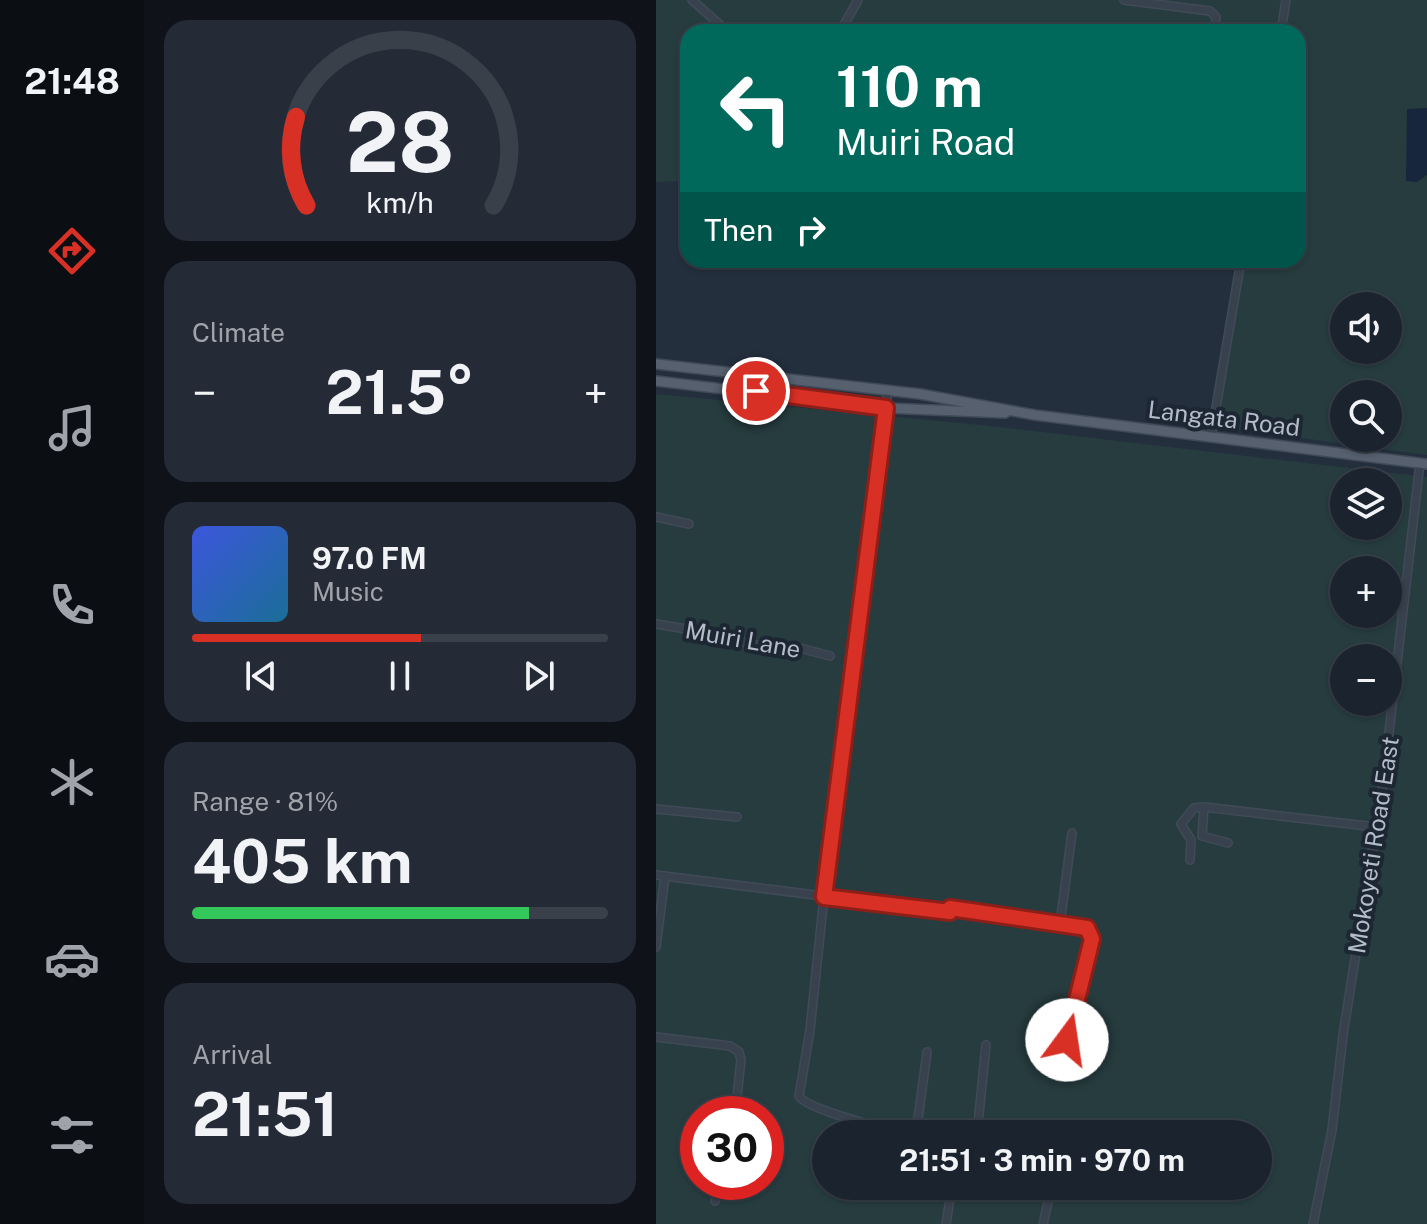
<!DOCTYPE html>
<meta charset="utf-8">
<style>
:root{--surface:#1b232e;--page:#242b36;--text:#f1f3f6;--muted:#a0a4aa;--line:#39404a;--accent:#d93025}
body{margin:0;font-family:"Public Sans",sans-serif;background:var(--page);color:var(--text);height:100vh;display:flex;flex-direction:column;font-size:30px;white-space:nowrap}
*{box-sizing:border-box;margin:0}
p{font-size:26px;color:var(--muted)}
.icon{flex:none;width:44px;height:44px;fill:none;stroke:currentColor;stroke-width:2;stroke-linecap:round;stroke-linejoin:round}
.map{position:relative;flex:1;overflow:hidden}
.panel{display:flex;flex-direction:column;gap:20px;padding:20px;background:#0f1319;width:512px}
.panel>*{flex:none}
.guide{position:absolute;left:24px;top:24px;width:626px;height:244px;border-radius:24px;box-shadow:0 2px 6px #0004,0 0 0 2px var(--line);background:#00695c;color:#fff;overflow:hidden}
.fabs{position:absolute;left:674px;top:292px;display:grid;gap:16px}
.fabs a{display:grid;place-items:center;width:72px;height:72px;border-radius:50%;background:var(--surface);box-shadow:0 2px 6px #0004,0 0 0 2px var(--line);font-size:40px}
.speed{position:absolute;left:24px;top:1096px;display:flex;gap:16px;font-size:40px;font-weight:700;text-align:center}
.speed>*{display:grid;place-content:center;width:104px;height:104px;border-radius:50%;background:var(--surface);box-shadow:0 2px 6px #0004,0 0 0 2px var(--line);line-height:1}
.speed .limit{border:12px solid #d22;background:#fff;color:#111}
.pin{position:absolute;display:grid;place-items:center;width:68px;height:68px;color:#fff;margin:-34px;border:4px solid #fff;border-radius:50%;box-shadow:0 2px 8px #0007}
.me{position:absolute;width:88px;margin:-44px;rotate:14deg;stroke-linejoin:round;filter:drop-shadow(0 0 6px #0008)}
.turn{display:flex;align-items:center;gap:28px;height:168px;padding:0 24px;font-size:36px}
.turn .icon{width:104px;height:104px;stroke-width:2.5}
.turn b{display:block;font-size:56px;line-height:68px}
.then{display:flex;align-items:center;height:76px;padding:0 24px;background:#0003;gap:16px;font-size:30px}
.big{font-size:60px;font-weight:700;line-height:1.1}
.panel .tile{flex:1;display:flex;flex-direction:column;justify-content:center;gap:12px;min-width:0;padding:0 28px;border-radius:24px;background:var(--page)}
.panel .dial{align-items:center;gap:0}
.dial svg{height:208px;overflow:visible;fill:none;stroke:var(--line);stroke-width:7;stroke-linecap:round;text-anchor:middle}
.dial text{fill:var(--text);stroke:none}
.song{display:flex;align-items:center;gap:24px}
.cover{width:96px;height:96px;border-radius:12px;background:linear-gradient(135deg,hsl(230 70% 55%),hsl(200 70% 35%))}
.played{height:8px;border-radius:4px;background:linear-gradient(90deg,var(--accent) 55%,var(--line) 55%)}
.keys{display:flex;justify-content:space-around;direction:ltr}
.heat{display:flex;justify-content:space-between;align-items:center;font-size:44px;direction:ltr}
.charge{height:12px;border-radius:6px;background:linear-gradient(90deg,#34c759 81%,var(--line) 0)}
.trip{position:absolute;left:156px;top:1120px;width:460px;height:80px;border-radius:40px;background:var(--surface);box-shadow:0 2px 6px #0004,0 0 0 2px var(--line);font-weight:700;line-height:80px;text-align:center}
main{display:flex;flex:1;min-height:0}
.menu{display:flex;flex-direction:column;width:144px;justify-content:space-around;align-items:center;background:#0b0e12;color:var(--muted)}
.menu .icon{width:56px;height:56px}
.menu .active{color:var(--accent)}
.menu b{font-size:36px;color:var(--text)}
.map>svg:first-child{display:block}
</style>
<main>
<nav class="menu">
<b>21:48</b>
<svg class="icon active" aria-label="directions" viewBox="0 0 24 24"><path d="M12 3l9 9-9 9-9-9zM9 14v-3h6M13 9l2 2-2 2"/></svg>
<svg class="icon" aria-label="music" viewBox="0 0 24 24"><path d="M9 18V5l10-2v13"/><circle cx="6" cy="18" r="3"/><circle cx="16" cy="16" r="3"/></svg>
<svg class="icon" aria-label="phone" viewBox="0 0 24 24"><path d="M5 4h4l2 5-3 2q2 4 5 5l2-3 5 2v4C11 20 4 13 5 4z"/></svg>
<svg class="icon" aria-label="climate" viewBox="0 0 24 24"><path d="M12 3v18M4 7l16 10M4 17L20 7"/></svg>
<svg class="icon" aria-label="car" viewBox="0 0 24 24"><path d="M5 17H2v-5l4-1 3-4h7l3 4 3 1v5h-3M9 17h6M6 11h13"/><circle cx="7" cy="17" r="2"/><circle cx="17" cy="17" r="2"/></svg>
<svg class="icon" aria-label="filters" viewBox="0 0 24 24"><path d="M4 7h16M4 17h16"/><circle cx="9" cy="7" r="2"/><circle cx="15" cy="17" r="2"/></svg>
</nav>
<section class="panel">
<div class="tile dial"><svg viewBox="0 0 100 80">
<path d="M14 69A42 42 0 1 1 86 69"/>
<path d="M14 69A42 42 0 0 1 10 35" stroke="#d93025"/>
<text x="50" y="56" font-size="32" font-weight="700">28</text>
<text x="50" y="72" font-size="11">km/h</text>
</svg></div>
<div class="tile"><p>Climate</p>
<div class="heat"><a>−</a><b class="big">21.5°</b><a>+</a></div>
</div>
<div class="tile">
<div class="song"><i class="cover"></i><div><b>97.0 FM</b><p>Music</p></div></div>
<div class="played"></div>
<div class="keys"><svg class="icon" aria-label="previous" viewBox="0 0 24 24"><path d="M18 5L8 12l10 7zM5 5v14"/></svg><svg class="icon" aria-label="pause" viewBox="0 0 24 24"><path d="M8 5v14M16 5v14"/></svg><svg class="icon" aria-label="next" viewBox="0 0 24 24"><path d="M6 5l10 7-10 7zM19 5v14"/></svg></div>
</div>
<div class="tile"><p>Range · 81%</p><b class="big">405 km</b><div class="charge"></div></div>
<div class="tile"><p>Arrival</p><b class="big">21:51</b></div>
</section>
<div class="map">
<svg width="771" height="1224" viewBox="0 0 771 1224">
<rect width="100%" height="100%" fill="#242f3e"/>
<path fill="#263c3f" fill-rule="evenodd" d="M0 0H771V455L563 427 582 260H642V32H32V181L0 182ZM688 306H732V350H688ZM688 394H732V438H688Z
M0 394 325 425 771 477V1224H0ZM688 482H732V526H688ZM688 570H732V614H688ZM688 658H732V702H688ZM42 1114H110V1182H42ZM170 1134H602V1186H170Z"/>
<path fill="#17263c" d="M771 108V175L761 182 750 181 751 109Z"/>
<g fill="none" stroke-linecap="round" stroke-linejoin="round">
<g stroke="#414a57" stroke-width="10">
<path id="minor" d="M36 0 72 32
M468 0 554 11 560 17 559 32
M184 32 202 0
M625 32 630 0
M75 262V260
M232 390 168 897 154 1030 143 1096C151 1110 234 1130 253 1134
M555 437 585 260
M0 517 33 524
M0 624 36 630 99 645 140 647 174 656
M548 807 546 836 572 843
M0 809 81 817
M534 860 535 840 525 824 538 808 548 807 720 827
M0 875 294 912V908L431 928 436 939 406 1062
M404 924 416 833
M0 947 9 876
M0 1037 74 1046 83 1052 85 1060 79 1114
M260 1134 271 1052
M321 1134 330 1045
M335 1134 362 1131 365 1134
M385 1186 392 1202 387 1224
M59 1201 66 1182
M290 1224 296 1186
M657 1224 676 1130 687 1035 728 776 764 463"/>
</g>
<g stroke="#414a57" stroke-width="12">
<path id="major" d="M0 364 264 394 379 415 771 464
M0 381 230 408 349 413"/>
</g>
<use href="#minor" stroke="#38414e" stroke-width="7"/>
<use href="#major" stroke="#56606e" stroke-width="9"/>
</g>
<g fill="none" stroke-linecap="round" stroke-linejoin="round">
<g stroke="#8d1f18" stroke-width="20">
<path id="route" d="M100 391 230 408 168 897 294 912V908L431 928 436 939 411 1040"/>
</g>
<use href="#route" stroke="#d93025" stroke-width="14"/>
</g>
<g text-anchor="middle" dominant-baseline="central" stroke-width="8" stroke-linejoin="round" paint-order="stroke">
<g font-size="24" fill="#b4bcc9" stroke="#1d2633">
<text transform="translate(568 418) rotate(7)">Langata Road</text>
<text transform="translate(87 639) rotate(10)">Muiri Lane</text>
<text transform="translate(717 845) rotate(-81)">Mokoyeti Road East</text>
</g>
</g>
</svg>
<div class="fabs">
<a><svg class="icon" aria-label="sound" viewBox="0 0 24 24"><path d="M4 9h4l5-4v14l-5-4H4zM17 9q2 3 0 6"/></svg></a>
<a><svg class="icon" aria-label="search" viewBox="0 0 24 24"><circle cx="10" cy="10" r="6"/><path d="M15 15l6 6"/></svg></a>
<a><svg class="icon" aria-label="layers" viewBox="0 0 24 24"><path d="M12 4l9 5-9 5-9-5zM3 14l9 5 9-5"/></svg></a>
<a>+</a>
<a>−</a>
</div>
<div class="speed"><div class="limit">30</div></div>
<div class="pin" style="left:100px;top:391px;background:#d93025"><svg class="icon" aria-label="arrive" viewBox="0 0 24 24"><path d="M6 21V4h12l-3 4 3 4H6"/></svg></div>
<svg class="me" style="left:411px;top:1040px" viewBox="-20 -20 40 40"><circle r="19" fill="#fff"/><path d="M0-13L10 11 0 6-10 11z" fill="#d93025"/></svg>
<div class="trip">21:51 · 3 min · 970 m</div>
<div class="guide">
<div class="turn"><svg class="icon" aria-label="left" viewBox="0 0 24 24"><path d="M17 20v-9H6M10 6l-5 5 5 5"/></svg><div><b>110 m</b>Muiri Road</div></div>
<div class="then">Then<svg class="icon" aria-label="right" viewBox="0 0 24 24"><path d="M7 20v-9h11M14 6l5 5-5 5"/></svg></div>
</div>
</div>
</main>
